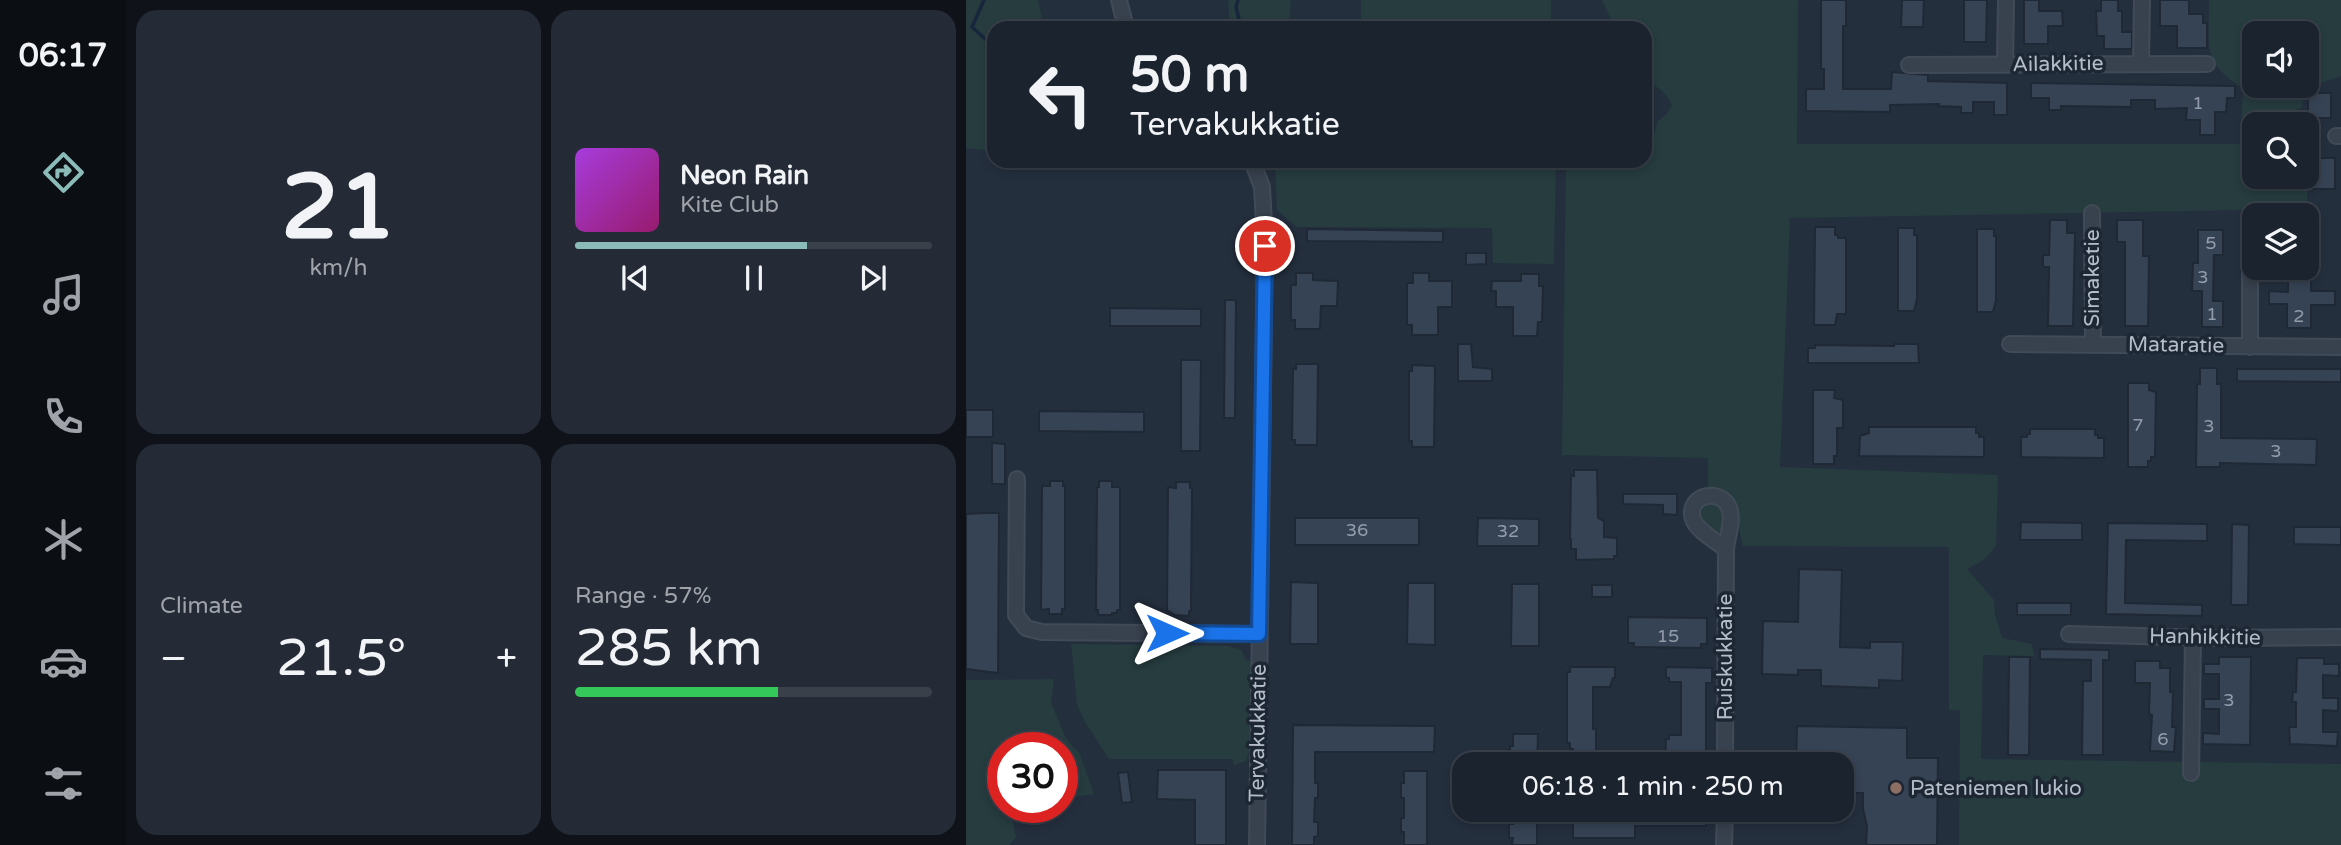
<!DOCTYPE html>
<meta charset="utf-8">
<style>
:root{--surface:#1b232e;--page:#242b36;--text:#f1f3f6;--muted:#a0a4aa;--line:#39404a;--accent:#8bbbb9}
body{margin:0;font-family:"Varela Round",sans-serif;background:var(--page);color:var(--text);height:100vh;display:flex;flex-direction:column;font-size:26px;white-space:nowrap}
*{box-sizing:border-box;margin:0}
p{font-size:23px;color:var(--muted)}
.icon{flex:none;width:38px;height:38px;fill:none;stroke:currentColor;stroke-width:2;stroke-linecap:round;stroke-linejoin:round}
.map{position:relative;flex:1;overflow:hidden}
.details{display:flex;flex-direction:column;gap:10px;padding:10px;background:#0f1319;width:840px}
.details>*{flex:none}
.guide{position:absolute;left:21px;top:21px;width:665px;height:147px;border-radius:21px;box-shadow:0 4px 10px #0003,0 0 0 2px var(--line);background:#1b232e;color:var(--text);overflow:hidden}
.fabs{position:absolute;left:1276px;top:21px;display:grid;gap:14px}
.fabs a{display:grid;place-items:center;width:77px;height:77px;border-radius:14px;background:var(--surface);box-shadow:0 4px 10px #0003,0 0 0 2px var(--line);font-size:35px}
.speed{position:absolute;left:21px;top:732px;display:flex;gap:14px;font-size:35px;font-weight:700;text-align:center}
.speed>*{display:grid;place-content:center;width:91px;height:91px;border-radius:50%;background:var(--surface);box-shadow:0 4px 10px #0003,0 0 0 2px var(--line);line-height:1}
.speed .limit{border:10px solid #d22;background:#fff;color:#111}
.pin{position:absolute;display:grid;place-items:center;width:60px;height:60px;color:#fff;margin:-30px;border:4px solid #fff;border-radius:50%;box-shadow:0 2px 7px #0007}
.me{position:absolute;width:77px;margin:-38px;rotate:90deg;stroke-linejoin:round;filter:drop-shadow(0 0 5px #0008)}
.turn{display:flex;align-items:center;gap:24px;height:147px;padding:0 28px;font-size:32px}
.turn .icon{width:91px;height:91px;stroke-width:2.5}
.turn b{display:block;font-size:49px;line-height:60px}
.big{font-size:52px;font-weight:600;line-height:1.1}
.details .widget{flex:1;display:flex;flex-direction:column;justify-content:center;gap:10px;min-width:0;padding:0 24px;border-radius:21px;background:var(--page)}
.details .dial{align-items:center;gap:0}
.dial b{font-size:91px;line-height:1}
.song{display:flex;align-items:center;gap:21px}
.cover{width:84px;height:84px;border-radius:10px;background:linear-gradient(135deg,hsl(280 70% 55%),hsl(320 70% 35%))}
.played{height:7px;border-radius:4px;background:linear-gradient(90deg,var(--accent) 65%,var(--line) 65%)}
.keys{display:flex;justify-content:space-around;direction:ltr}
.heat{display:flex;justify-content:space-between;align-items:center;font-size:38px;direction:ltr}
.charge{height:10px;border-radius:5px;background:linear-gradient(90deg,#34c759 57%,var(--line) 0)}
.details .tiles{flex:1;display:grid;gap:10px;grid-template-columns:repeat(2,1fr)}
.trip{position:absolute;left:486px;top:752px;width:402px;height:70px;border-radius:21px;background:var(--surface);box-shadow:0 4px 10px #0003,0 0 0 2px var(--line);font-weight:600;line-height:70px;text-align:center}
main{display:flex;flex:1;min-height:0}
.tabs{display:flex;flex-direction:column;width:126px;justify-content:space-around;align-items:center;background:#0b0e12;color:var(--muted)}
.tabs .icon{width:49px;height:49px}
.tabs .selected{color:var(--accent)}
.tabs b{font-size:32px;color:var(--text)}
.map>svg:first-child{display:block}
</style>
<main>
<nav class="tabs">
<b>06:17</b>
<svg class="icon selected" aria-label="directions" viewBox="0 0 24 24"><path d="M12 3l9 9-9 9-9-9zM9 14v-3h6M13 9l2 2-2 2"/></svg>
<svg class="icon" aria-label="music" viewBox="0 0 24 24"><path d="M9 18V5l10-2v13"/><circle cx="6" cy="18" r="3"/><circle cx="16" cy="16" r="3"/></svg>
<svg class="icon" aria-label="phone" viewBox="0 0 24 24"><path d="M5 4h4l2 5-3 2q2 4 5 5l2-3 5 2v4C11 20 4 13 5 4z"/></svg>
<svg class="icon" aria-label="climate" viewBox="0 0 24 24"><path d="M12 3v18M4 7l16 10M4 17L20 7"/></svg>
<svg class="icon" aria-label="car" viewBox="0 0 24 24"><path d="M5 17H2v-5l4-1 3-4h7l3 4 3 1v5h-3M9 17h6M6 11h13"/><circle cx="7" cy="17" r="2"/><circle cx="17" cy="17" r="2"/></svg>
<svg class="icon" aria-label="filters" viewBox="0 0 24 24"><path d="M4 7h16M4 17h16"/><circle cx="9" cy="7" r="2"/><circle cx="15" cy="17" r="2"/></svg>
</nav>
<section class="details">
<div class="tiles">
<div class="widget dial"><b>21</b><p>km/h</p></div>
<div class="widget">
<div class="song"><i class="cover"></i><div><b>Neon Rain</b><p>Kite Club</p></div></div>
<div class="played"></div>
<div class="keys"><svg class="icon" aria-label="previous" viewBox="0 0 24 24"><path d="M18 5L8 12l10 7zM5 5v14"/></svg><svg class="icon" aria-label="pause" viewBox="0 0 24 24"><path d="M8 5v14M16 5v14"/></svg><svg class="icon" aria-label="next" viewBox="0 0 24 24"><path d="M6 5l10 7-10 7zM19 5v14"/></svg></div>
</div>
<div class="widget"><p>Climate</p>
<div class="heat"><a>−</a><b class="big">21.5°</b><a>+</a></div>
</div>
<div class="widget"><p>Range · 57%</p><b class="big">285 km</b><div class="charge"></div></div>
</div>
</section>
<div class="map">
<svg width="1375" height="845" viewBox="0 0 1375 845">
<rect width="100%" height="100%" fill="#242f3e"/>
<path fill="#263c3f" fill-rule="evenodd" d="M0 0H72L78 28H28V151L0 148Z
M262 0H325L323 28H264Z
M395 0H585V28H395Z
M636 0H832L831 144H1288V177H1340L1342 144 1341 209 824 218 814 467 1032 475 1030 546 1018 560 1001 569 1028 600 1029 614 1036 638 1066 644 1068 656 1017 655 1015 759 1375 764V845H993L994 710H983V547L777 546C770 522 772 491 742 488V458L596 455 600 161H679V140L689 132 691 122 701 114 706 105C699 91 693 87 679 81V28H649Z
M1243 0H1375V76L1338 89 1336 107 1323 113 1318 124H1288V137H1280L1275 130 1277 88C1234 61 1244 47 1243 0ZM1288 33H1340V86H1288Z
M309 161H590L588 264 527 263 526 228 330 227 311 210Z
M737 503H750C761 512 758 522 756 535H753L733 517Z
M105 644 262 646 275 650 280 660 285 661 283 751 280 761 268 765 267 759H143L119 722 111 705Z
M88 679 85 703 100 738 114 754 128 794 96 798V747H37V807H44L50 837 43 845H0V680Z"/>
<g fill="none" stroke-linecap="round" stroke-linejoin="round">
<path stroke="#17263c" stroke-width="3.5" d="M18 0 6 27 28 47
M272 0 270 7 275 28"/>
</g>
<path fill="#364354" stroke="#1f2835" stroke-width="2" d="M855 0H880V26H877V89H925L926 72 962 75V81L1041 83V115H1028V102H1007V113H995V107L972 106 973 104 924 105V112L840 111V89H858V69H855Z
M936 0H958L957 27H935Z
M998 0H1021L1020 42H998Z
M1058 0H1073V11H1096L1097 26H1082V44H1058Z
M1135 0H1152V11H1156V32H1166V49H1138V36H1131L1130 11H1135Z
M1194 0H1223V14H1237V23H1241V48H1211V26H1194Z
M1065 83 1269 86V98H1261L1260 112H1249V135H1234V120H1220L1221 108 1189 109V100H1165V107L1095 106V110H1083V98H1065Z
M1342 93H1365V118H1342Z
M1347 158H1369V189H1347Z
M1084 220H1101V233H1109L1107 326H1082L1083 267H1077V255H1083Z
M1151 220H1177V256H1183L1182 326H1159V242H1151Z
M849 227H869V235H872V238H880V314H871L869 325H848Z
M932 228H948V235H951V299L948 311H932Z
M341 229 477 231V242L341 241Z
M1011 229H1028V236H1030V300L1027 312H1011Z
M1232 230H1257V255H1248L1247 301H1257V327H1236V291H1226L1227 263H1232Z
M500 253H520V264L500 265Z
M1340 257H1350V271H1345V291H1369V305H1345V328H1321V304H1303V291L1322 292V280H1326V268H1340Z
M330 273H347V280L372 281 371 306H355L354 329H329V320H325V285H330Z
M447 273H463V281H486V307H472V335H446V325H441V283H447Z
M555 274H573V286H577L576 322H572L571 336H547V307H530V291H525L526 281H555Z
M259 300H270L269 418H258Z
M144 308 235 309V326H144Z
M492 344H505L507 367 526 369V381H492Z
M928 344H952L953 363H842V348H849V345L928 346Z
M215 360H235L234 451H215Z
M330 364H352L351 445H329V440H326L327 369H330Z
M446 365 469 366 468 447H446V441H443V371H446Z
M1234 368H1251V384H1255V438L1351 439 1350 465 1254 463V467H1230L1231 384H1234Z
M1271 369H1375V382L1271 381Z
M1162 383H1183V390L1190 392 1189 457H1185V461H1182V467H1162Z
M847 390H869L868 398 877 400V428H871V456H868V464H847Z
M0 410H27V437H0Z
M73 411 178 412V432L73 431Z
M903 427H1010V433H1013V437H1018V457L893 456 894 436 903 433Z
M1064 429H1129V435H1132V438H1138V458L1055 457V437H1061V434H1064Z
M26 443 39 444V484H26Z
M608 470H631L632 518 638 521V537L651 538V556H648V559L610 560V549H605V539H604L605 475 608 476Z
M84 481H97V486H99V609H96V614H83V609L75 610 76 486H84Z
M133 481H146V487H154V610H151V613H146V615H132V610H130L131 487H133Z
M210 482H224V488H226L225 611H223V616L209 615 201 610 202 487 210 488Z
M657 494H711V515L697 514V505L657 504Z
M18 513H33L32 673 0 669V514Z
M329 518H453V545H329Z
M512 518 573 519V546H511Z
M1055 522 1116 523V540H1054Z
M1142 523 1241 524V541L1160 540 1159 603 1236 605V616L1140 614Z
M1266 524 1283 525 1282 605H1265Z
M1328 527H1375V545L1328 544Z
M833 569 876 570 874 647 904 648V642H937L936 681 913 680V688L855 686V670H832V675L796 674 797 621 832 622Z
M325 582 352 583V644H324Z
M442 583H469V645L441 644Z
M546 584H573V646H545Z
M626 585H646V597H626Z
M1051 603H1105V615H1051Z
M662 617 741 618V644H735V648L668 647V643H662Z
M1074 649 1143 650V660H1137V755H1116L1117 681H1125V660L1074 659Z
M1043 657H1064L1063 755H1042Z
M1253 657H1285L1284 745 1237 744V733L1253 734V709H1238V699H1253V674H1238V664H1253Z
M1331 658H1358V664H1373V676L1357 675V698H1372V711L1357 710V732H1372L1371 746 1324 744 1323 727H1330V702H1326L1327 692H1330Z
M1169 661H1194V668H1204V692H1207L1206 727H1210L1208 752 1184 751 1186 715 1183 714 1184 683H1169Z
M604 667H649V678H647L644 687H627V729H630V765H607V749H604V743H601V672H604Z
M700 667 746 668V683H740V765H699L700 739H703V735H715V682H703V678H700Z
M327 725 469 726 468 752H349V783H352V798H349L348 822H352V836L348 837V845H326Z
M831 726 941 728V758H972L971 845H900L901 826 897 809V793H877V765H830Z
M547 734H572L571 765H547V761H544V746H547Z
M192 770H260V845H229V800L191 799Z
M438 771H461V845H438V832H435V818H438V798H435V783H438Z
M162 772 166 802 156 803 152 773Z
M547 810H571V845H546L547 838H543V824H547Z
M607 810H630V818H649V813L656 812 740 814V826H669V838H607Z"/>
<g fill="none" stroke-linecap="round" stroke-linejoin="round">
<g stroke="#414a57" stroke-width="18">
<path id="minor" d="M153 0 160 28
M1175 63 1176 0
M943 65 1241 64
M1039 65 1040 0
M1370 136H1375
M286 161 296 187 299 241 291 845
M1126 213 1127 344
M1284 222V347
M1044 344 1375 347
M51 479 50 615 60 628 76 632 293 634
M1103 634 1242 638 1375 637
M759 765 760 549C761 538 767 522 764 511 758 486 719 494 727 519 731 531 750 541 760 549
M1225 773 1227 637
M758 845 759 810"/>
</g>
<use href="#minor" stroke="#38414e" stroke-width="14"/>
</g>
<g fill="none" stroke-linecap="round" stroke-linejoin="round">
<g stroke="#114b97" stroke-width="18">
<path id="route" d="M201 633 293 634 299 246"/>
</g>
<use href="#route" stroke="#1a73e8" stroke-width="12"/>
</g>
<circle fill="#8d6e63" stroke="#1d2633" stroke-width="2.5" cx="930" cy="788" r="7"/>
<g text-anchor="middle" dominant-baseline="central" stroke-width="7" stroke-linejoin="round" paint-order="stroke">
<g font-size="18" fill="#929caa">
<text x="1232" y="103">1</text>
<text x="1245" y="243">5</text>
<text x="1237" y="277">3</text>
<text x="1246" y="314">1</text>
<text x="1333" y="316">2</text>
<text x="1172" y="425">7</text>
<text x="1243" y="426">3</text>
<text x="1310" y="451">3</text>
<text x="391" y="530">36</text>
<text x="542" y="531">32</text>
<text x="702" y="636">15</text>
<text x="1263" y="700">3</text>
<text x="1197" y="739">6</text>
</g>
<g font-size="21" fill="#b4bcc9" stroke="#1d2633">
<text transform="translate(1092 64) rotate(-1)">Ailakkitie</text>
<text transform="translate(1126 278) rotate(-90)">Simaketie</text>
<text transform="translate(1210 345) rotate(1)">Mataratie</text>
<text transform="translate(1239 637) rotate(1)">Hanhikkitie</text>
<text transform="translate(759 657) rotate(-90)">Ruiskukkatie</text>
<text transform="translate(292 733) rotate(-89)">Tervakukkatie</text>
</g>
<g font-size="21" fill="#b4bcc9" stroke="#1d2633" text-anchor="start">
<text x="944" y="788">Pateniemen lukio</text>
</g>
</g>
</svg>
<div class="fabs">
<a><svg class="icon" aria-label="sound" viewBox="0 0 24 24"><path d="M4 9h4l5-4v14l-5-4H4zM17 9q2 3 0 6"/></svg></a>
<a><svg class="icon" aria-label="search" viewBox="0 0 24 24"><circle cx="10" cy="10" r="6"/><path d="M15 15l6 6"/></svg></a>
<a><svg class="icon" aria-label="layers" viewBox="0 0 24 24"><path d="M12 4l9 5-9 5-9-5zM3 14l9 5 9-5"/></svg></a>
</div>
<div class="speed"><div class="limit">30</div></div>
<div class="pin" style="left:299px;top:246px;background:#d93025"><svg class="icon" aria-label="arrive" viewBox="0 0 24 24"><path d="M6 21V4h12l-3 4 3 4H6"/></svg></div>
<svg class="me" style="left:201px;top:633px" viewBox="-20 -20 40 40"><path d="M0-17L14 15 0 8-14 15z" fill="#1a73e8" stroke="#fff" stroke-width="4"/></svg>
<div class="trip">06:18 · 1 min · 250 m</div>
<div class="guide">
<div class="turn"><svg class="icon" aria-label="left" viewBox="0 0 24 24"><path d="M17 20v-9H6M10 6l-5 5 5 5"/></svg><div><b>50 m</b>Tervakukkatie</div></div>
</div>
</div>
</main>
